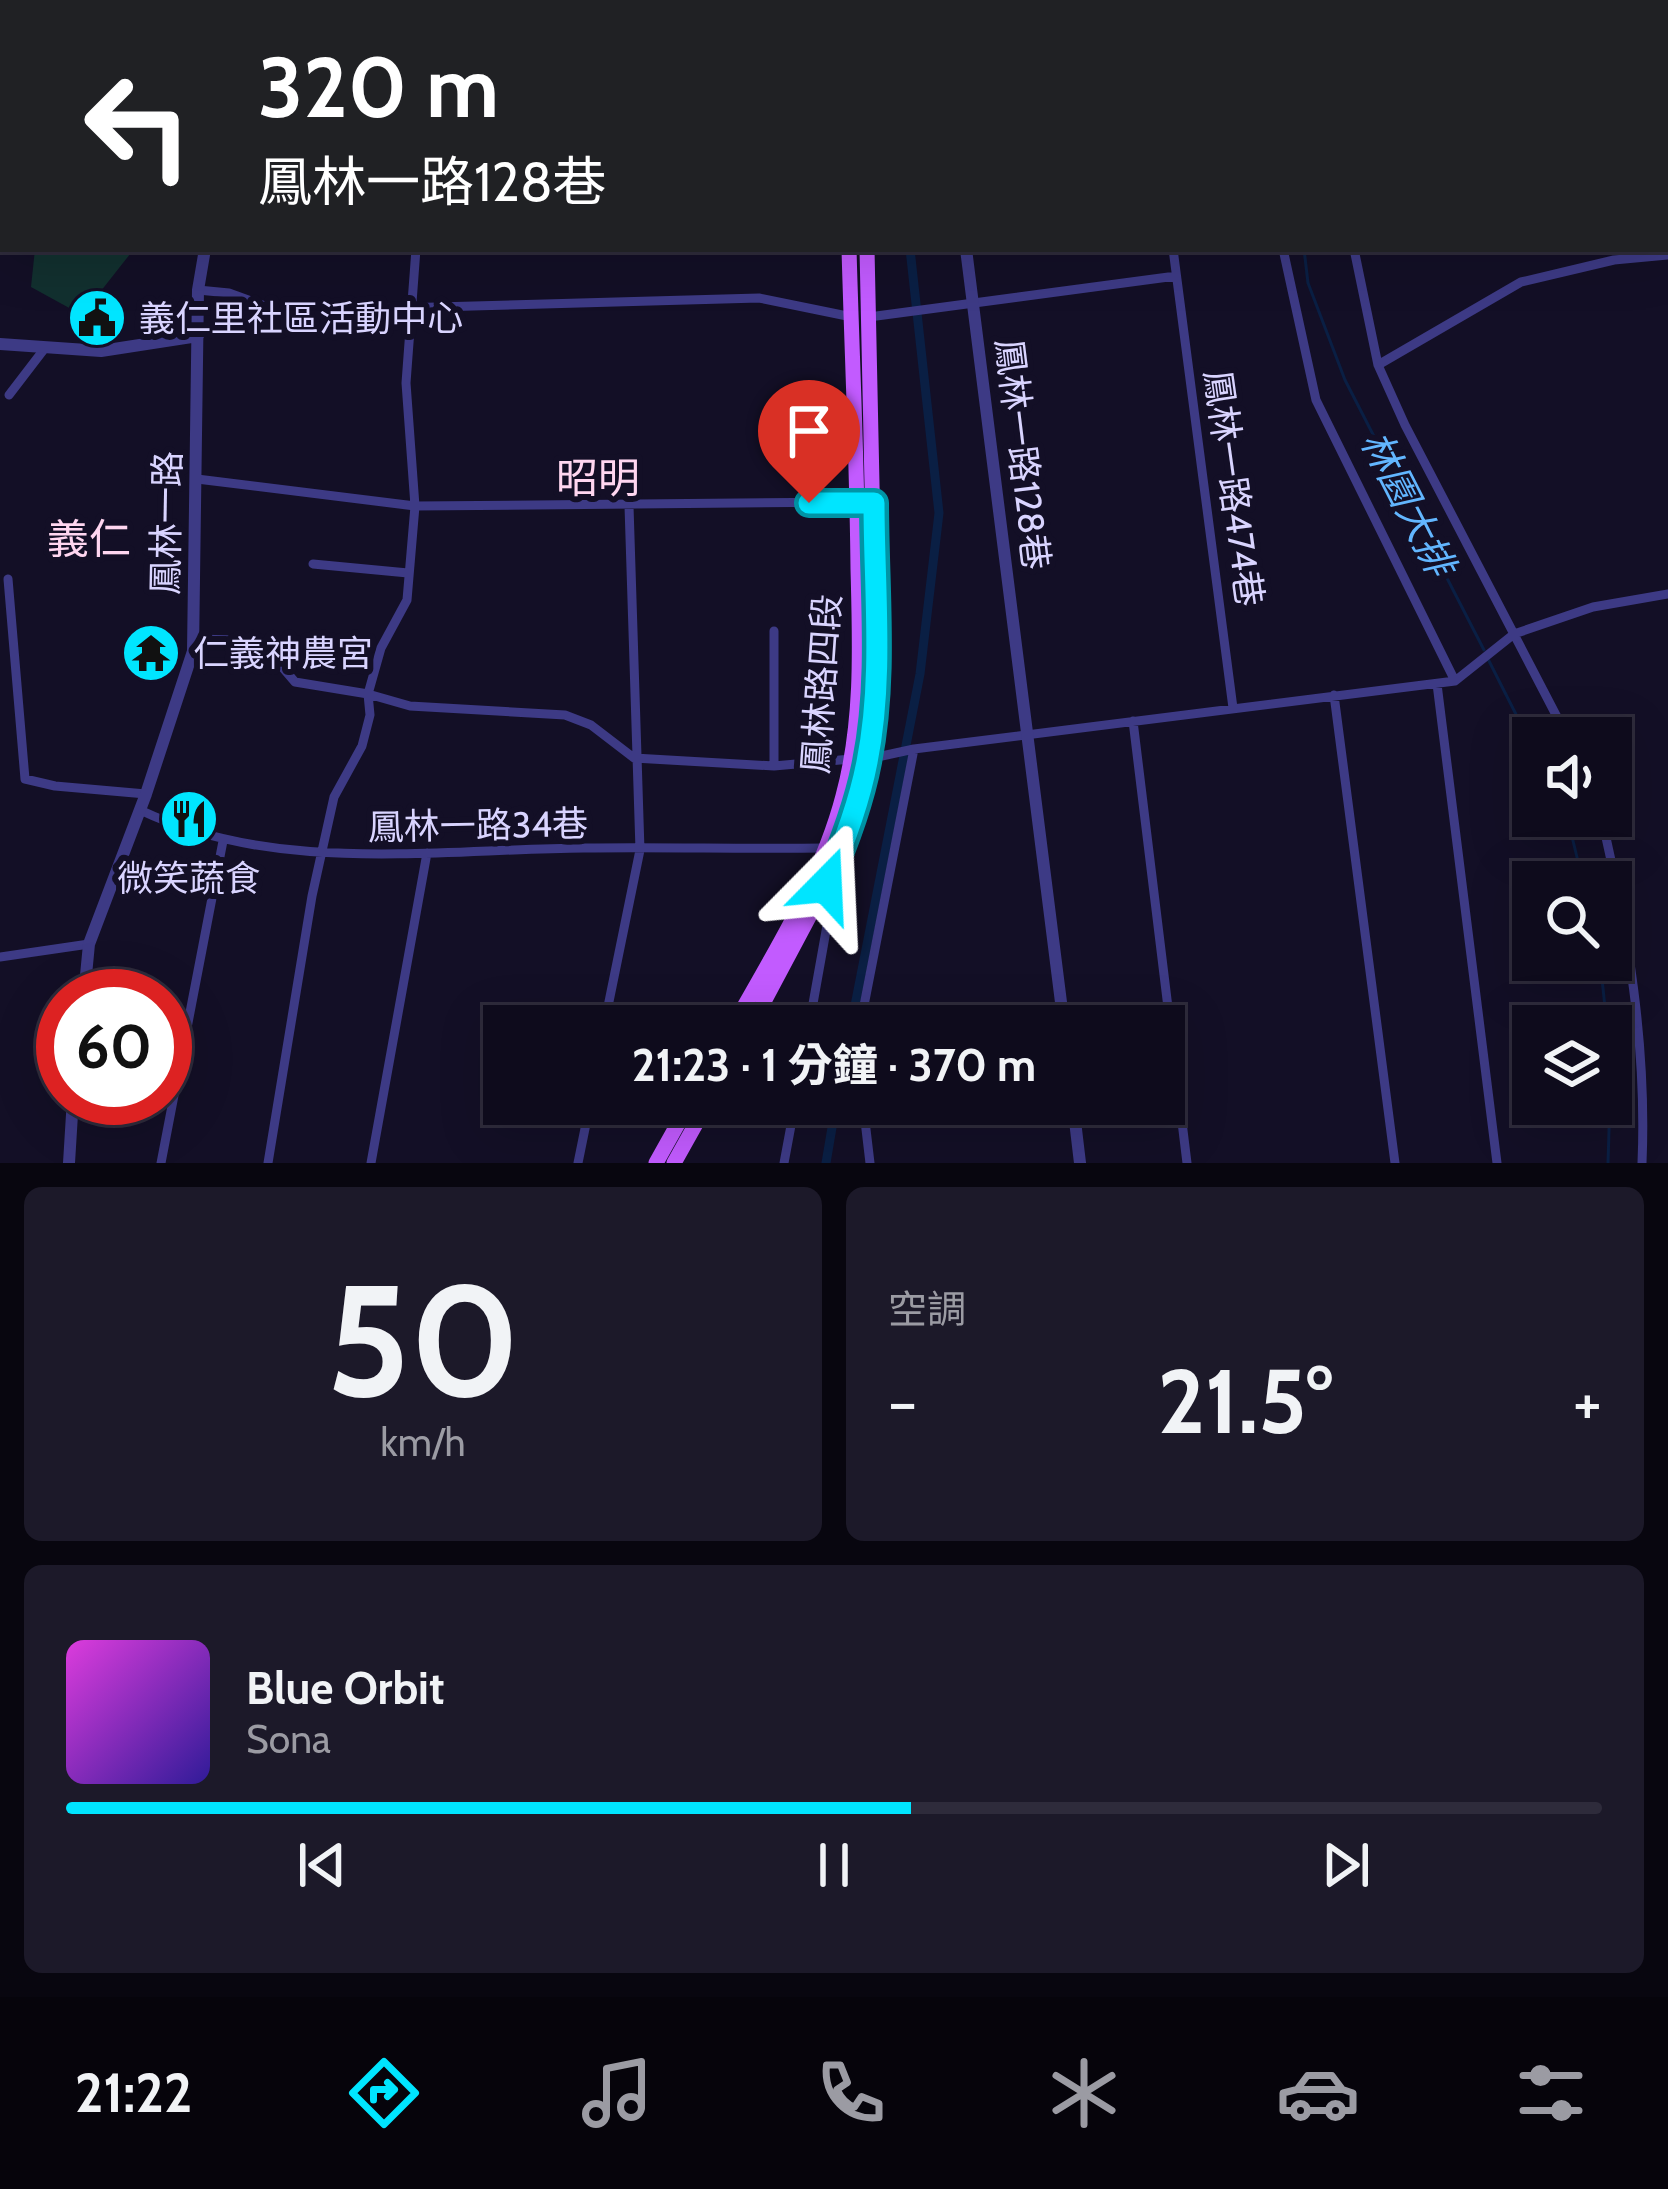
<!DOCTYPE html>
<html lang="zh-TW">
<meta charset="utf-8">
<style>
:root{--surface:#0e0b1c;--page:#1c1929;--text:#f1f3f6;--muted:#9b9ba3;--line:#2e2b3b;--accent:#00e5ff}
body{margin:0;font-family:Cabin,"Noto Sans TC",sans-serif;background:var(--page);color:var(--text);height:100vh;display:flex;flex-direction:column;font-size:45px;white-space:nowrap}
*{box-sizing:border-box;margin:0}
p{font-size:39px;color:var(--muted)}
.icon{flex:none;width:66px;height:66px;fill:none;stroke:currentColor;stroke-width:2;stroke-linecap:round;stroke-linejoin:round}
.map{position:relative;height:1163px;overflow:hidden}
.side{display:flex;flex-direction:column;gap:24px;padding:24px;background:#08060f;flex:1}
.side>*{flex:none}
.guide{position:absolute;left:0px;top:0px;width:1668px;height:252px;box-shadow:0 12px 48px #0002,0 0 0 3px var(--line);background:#202124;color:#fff;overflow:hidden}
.tools{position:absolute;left:1512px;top:717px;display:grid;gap:24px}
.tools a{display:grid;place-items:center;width:120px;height:120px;border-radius:0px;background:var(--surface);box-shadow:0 12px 48px #0002,0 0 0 3px var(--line);font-size:60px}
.speed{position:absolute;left:36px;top:969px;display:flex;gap:24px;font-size:60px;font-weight:700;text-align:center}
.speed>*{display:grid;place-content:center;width:156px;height:156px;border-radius:50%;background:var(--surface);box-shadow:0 12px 48px #0002,0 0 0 3px var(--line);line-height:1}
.speed .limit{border:18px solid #d22;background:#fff;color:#111}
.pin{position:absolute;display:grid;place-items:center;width:102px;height:102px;color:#fff;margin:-123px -51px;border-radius:50% 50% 50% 0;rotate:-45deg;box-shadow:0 0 12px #0007}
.pin .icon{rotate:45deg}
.me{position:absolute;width:132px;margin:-66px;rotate:21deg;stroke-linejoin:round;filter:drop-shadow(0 0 9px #0008)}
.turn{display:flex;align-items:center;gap:42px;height:252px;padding:0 60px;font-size:54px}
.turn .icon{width:156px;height:156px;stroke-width:2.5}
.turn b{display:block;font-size:84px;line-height:102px}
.big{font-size:90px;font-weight:700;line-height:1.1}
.side .tile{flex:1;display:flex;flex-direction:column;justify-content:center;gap:18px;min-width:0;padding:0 42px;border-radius:18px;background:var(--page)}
.side .dial{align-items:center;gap:0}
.dial b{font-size:156px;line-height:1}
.song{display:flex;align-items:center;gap:36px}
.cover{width:144px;height:144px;border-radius:18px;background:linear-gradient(135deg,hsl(300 70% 55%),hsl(250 70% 35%))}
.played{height:12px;border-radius:6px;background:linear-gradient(90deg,var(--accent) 55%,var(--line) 55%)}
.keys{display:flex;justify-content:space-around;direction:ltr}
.heat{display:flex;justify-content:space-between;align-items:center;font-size:66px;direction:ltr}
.side .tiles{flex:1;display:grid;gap:24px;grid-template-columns:1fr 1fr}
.tile:last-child{grid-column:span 2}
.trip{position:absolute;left:483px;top:1005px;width:702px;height:120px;border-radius:0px;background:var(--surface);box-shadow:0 12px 48px #0002,0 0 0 3px var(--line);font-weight:700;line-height:120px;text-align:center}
.tab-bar{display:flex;height:192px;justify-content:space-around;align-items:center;background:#06040b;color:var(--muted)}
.tab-bar .icon{width:84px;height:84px}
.tab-bar .on{color:var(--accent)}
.tab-bar b{font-size:54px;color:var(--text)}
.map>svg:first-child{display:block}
</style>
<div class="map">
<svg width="1668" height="1163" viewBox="0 0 1668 1163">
<rect width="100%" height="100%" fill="#130f26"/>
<path fill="#12302f" d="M35 249H134L82 315 31 287Z"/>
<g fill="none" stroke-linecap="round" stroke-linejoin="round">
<path stroke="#0a1f44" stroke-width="3" d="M1267 0V3
M1304 249 1308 283 1345 380 1484 650
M1488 659 1533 748
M1567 816 1583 882
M1600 960 1607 1026
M1608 1163 1611 1066"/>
<path stroke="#0a1f44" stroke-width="9" d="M892 0 893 3
M851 1026 920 674 939 513 910 249
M826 1163 836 1104"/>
<path stroke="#3d3a85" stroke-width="9" d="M1142 0V3
M1233 0 1234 3
M1305 0V3
M464 3 465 0
M1173 249 1233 708
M1283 249 1316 400 1455 681
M1354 249 1378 365 1405 425 1568 738
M198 290 229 293 293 316 363 309 759 298 852 317
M869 317 1176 276
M1378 365 1521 282 1614 260 1668 255
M9 395 45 348
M197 479 415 506 856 502
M313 564 408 573
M8 579 25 779 55 786 146 794
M194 639 237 640 271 654 295 682 368 694 410 706 565 715 591 725 634 758 774 766 851 759
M1437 684 1497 1163
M1334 695 1395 1163
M1133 721 1187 1163
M868 759 914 749 1455 681 1514 634 1593 607 1668 594
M774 766V631
M140 810C277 875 437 849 584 848 664 847 744 849 824 848
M1601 816C1628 930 1647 1046 1642 1163
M0 957 89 944
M604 1026 640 850 629 506
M809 1026 831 903 827 888
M860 1026 914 749
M863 1104 870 1163
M161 1163 223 841
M268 1163 312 896 334 797 362 746 370 715 368 694 381 648 407 600 415 506 406 383 416 249
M371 1163 427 853
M578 1163 590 1104
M784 1163 795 1104"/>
<path stroke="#3d3a85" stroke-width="12" d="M935 0V3
M272 3 273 0
M966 249 1064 1026
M0 344 101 351 198 336
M84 996 89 944 146 794 193 651 198 290 205 249
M1073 1104 1080 1163
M69 1163 73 1098"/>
<path stroke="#c25bff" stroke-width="15" d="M841 0V3
M860 0V3
M733 1026C774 953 822 877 843 796 863 722 860 645 858 569 857 462 852 356 849 249
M751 1026 826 885 856 805 868 759 876 672 867 249
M656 1163 689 1104
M674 1163 707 1104"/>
</g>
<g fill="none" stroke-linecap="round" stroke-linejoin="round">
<g stroke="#0095a6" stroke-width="30">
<path id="route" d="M809 503H874C874 588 884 677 867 762 859 804 843 846 826 885"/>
</g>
<use href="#route" stroke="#00e5ff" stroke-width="21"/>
</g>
<defs>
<g id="civic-disc" transform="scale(3)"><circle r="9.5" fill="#00e5ff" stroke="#130f26"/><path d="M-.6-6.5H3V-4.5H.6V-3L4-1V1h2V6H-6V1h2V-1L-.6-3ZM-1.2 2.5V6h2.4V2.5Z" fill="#111"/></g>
<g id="temple-disc" transform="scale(3)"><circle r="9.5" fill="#00e5ff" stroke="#130f26"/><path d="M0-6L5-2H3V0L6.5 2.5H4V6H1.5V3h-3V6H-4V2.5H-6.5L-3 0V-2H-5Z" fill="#111"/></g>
<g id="restaurant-disc" transform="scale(3)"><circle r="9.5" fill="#00e5ff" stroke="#130f26"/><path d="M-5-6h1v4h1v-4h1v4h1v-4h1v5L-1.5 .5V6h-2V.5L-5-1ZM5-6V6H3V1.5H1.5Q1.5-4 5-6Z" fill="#111"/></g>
</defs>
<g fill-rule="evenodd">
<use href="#civic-disc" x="97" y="318"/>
<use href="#temple-disc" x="151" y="653"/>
<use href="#restaurant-disc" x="189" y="819"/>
</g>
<g text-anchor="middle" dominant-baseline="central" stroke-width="12" stroke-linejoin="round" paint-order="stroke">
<g font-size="36" fill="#d9d4ff" stroke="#130f26" text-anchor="start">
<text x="139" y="318">義仁里社區活動中心</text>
<text x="193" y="653">仁義神農宮</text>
<text x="189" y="878" text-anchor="middle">微笑蔬食</text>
</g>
<g font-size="36" fill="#d9d4ff" stroke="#130f26">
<text transform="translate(1023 454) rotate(83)">鳳林一路128巷</text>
<text transform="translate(1234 488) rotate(82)">鳳林一路474巷</text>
<text transform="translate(166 523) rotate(-89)">鳳林一路</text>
<text transform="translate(821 684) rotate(-86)">鳳林路四段</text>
<text transform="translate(478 825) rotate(-1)">鳳林一路34巷</text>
</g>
<g font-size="39" font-style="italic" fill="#62b6ff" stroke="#130f26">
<text transform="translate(1408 503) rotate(63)">林園大排</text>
</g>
<g font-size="42" fill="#ffd6f0" stroke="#130f26">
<text x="598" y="478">昭明</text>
<text x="89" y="539">義仁</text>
</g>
</g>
</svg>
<div class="tools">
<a><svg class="icon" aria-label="sound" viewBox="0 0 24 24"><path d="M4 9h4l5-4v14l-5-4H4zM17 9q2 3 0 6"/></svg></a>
<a><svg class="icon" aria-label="search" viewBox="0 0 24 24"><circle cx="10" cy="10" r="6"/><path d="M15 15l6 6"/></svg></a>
<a><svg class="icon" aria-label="layers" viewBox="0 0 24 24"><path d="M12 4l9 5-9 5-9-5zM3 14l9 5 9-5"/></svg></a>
</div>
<div class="speed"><div class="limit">60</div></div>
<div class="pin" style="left:809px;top:503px;background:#d93025"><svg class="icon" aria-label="arrive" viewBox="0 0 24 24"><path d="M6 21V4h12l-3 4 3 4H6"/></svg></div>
<svg class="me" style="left:826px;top:885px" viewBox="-20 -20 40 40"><path d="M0-17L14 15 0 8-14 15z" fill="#00e5ff" stroke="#fff" stroke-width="4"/></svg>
<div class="trip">21:23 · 1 分鐘 · 370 m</div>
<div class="guide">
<div class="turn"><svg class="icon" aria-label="left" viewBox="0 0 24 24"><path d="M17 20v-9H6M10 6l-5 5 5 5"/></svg><div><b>320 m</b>鳳林一路128巷</div></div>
</div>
</div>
<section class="side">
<div class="tiles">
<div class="tile dial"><b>50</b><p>km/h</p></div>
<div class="tile"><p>空調</p>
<div class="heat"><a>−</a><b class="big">21.5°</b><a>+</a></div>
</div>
<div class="tile">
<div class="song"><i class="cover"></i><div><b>Blue Orbit</b><p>Sona</p></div></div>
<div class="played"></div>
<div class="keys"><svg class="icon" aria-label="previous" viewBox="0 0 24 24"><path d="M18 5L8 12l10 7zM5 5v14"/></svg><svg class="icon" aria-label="pause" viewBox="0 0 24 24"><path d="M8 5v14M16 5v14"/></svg><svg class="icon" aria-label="next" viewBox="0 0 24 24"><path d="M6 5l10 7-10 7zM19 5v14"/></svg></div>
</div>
</div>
</section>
<nav class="tab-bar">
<b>21:22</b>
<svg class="icon on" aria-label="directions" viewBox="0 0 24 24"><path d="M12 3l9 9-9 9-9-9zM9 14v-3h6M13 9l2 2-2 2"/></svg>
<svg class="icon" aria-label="music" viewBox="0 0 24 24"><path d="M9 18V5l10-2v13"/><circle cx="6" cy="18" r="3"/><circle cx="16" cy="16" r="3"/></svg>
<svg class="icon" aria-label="phone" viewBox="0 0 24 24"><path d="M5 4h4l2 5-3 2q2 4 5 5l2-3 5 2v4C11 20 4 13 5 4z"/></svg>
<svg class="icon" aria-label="climate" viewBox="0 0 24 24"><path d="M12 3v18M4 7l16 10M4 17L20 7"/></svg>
<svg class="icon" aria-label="car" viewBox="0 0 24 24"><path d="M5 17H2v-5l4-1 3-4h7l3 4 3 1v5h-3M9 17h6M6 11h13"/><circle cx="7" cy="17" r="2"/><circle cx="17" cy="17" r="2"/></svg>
<svg class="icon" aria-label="filters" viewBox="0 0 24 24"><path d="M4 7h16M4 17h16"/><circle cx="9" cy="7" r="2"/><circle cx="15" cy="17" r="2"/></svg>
</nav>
